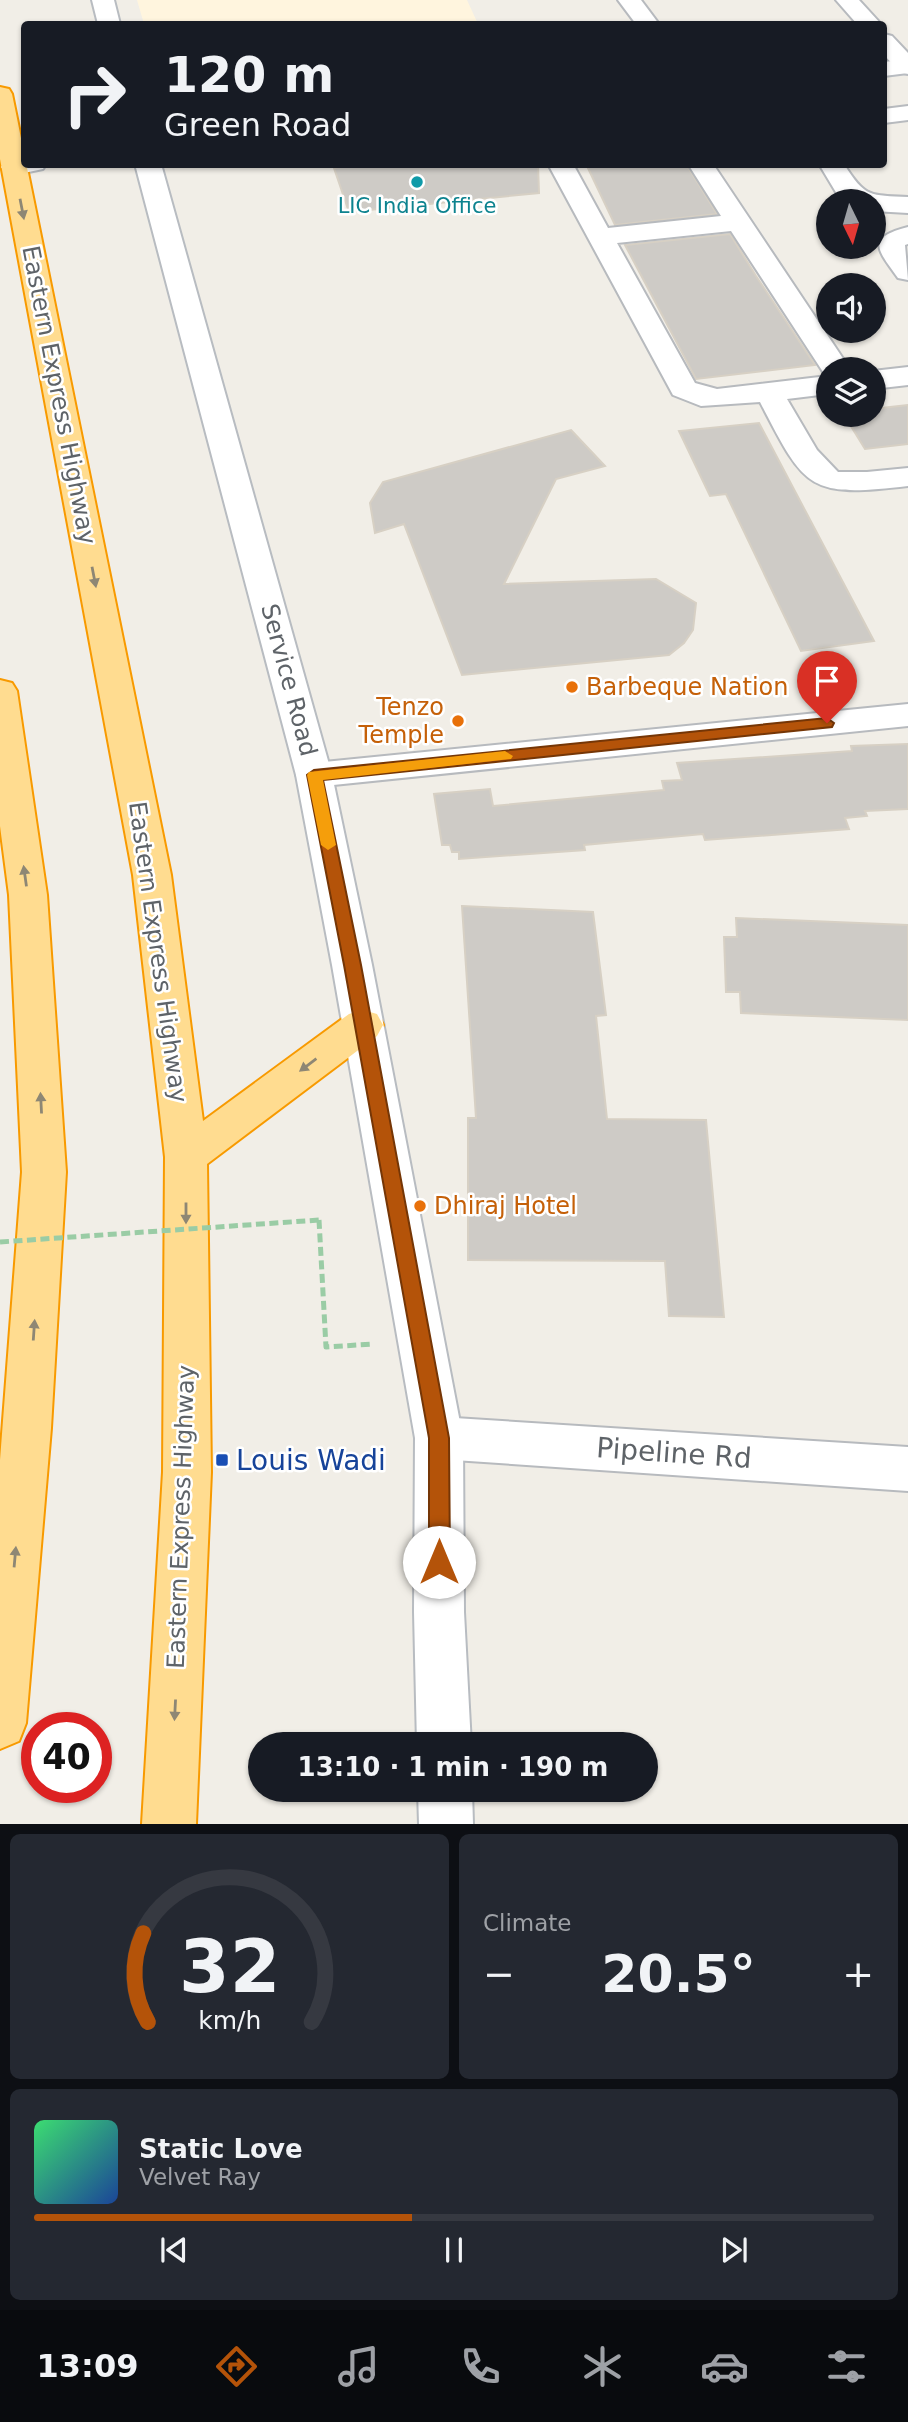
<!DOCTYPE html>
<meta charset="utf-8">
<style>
:root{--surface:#171b24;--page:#242831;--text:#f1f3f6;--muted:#9ea1a6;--line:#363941;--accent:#b45309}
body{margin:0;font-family:"DejaVu Sans",sans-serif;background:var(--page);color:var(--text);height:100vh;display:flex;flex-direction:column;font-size:26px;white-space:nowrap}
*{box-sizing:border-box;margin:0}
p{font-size:23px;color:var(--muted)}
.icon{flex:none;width:38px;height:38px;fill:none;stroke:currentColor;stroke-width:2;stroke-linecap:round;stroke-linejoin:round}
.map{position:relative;height:1824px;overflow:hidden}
.side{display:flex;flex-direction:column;gap:10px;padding:10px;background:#0d0f14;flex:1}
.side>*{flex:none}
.top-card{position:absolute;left:21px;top:21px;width:866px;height:147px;border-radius:7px;box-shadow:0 2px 5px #0004;background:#171b24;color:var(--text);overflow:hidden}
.needle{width:46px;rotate:175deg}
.controls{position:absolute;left:816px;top:189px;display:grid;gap:14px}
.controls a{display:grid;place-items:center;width:70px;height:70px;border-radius:50%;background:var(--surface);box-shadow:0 2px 5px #0004;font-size:35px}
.speed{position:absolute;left:21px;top:1712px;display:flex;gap:14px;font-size:35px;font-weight:700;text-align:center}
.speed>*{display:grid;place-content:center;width:91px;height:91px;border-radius:50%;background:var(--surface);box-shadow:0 2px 5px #0004;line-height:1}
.speed .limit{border:10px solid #d22;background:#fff;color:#111}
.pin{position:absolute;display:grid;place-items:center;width:60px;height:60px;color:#fff;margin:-72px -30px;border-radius:50% 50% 50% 0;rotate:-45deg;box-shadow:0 0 7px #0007}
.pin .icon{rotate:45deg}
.me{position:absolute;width:77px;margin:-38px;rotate:0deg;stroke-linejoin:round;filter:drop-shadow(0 0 5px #0008)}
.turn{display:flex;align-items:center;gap:24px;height:147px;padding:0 28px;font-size:32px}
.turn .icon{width:91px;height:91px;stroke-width:2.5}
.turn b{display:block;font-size:49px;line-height:60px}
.big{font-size:52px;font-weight:700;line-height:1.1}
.side .widget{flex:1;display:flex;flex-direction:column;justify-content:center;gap:10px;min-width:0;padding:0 24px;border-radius:10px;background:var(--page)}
.side .dial{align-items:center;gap:0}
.dial svg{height:182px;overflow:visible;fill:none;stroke:var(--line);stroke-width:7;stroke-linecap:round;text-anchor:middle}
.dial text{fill:var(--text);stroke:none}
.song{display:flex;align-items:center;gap:21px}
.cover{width:84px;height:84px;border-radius:10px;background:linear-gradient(135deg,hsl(140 70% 55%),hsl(220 70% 35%))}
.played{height:7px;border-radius:4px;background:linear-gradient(90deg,var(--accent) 45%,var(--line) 45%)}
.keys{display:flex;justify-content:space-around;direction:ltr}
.heat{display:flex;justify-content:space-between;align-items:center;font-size:38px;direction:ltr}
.side .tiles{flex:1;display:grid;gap:10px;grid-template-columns:1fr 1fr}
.widget:last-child{grid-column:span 2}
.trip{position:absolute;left:248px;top:1732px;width:410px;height:70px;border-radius:35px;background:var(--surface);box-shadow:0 2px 5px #0004;font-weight:700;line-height:70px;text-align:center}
.tabs{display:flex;height:112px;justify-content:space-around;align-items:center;background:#090b0e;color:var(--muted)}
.tabs .icon{width:49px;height:49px}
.tabs .current{color:var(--accent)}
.tabs b{font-size:32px;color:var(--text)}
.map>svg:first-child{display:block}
</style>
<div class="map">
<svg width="908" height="1824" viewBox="0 0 908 1824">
<rect width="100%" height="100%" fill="#f1eee7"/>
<path fill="#fff5de" d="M137 0H467L478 24H144Z"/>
<path fill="#cecbc6" stroke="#d7d0c4" stroke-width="2" d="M365 164H538L539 193 349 212 334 168Z
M586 164H686L717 214 615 225Z
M730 234 756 276 815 365 696 379 625 245Z
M908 405V444L865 449 844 415H873V409Z
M759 423 874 641 801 651 726 494 710 496 679 431Z
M571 430 605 466 556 479 504 584 656 579 696 603 693 630 684 643 669 655 462 675 404 524 375 533 370 503 383 482Z
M908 744V809L865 811 867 816 845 818 849 829 705 840 703 834 584 845 585 850 459 859V852H452L450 845H442L434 794 490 789 493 806 664 790 662 781 682 780 677 763 852 751 851 746Z
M462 906 593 912 606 1015 596 1016 607 1119 706 1120 724 1317 669 1316 665 1261 468 1260V1118H476Z
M736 918 908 925V1020L741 1013 740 992H726L724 937H737Z"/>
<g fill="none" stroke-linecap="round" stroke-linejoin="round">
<g stroke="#b7babe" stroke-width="4">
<path id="street" d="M618 0H641L659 24H636Z
M836 0H859L881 24H857Z
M884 34 892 36 908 53V74L900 72 884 55Z
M908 106V120L884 123V109Z
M548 164H573L608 228 721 216 688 164H713L850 369H828V376L825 375 731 231 617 243 695 383 717 389 828 376V394L787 399 817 450 838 472H867L908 468V486C808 498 805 489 760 402L701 406 673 395Z
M819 164H844C865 198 870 195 908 197V213L873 211V201H846L840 199Z
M908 227V244L905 245 908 280 898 278C878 250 865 238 908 227Z
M908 367V385L873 389V371Z
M908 704V726L314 787 301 784 296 775 301 766 314 763Z
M439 1417 908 1447V1491L439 1459 422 1453 415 1438 422 1423Z"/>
</g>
<g stroke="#b8bcc1" stroke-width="4">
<path id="secondary" d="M92 0H114L120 24H98Z
M908 59V73L884 76V62Z
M24 158V164H46L43 169 14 175 5 172 1 167 5 162Z
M135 164H161L332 775 372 965 463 1438 464 1612 471 1745H417L414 1612 415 1438 332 965 296 775Z
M418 1790H472L473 1824H419Z"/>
</g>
<g stroke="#f89a00" stroke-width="4">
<path id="highway" d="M0 87 9 89 12 94 171 875 203 1121 349 1014 363 1010 377 1014 383 1025 377 1036 207 1164 211 1472 196 1824H142L163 1472 165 1157 133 875 0 159Z
M0 680 12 683 17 691 47 895 66 1172 51 1428 26 1723 19 1741 0 1749V1460L22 1172 9 895 0 826Z"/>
</g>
<path stroke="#9acca5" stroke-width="5" stroke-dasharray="9 4.5" stroke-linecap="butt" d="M319 1220 326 1347 373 1344"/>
<use href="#street" fill="#fff" fill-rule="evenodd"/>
<use href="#secondary" fill="#fff" fill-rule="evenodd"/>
<use href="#highway" fill="#ffdc90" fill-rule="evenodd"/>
<path stroke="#9acca5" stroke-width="5" stroke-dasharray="9 4.5" stroke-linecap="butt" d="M0 1242 319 1220"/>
</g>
<defs><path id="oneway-solid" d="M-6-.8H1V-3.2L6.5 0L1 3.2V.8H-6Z" transform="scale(1.75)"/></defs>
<g fill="#8e8774">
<use href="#oneway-solid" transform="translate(22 209) rotate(79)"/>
<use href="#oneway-solid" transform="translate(94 577) rotate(79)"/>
<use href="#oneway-solid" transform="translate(25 876) rotate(-98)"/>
<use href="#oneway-solid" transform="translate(308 1065) rotate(143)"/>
<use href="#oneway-solid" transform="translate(41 1103) rotate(-93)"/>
<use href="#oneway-solid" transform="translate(186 1213) rotate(90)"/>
<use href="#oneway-solid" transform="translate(34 1330) rotate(-86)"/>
<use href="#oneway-solid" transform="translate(15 1557) rotate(-85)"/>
<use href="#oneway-solid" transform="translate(175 1710) rotate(93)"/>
</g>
<path fill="#b45309" stroke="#753606" stroke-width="2" d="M827 718 834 723 832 727 323 780 361 965 449 1438 450 1562 447 1569 439 1572 432 1569 429 1562V1438L344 965 307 775 314 770Z"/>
<path fill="#f59e0b" d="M505 751 513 756 511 759 323 780 336 845 328 850 321 845 307 775 309 772Z"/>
<circle fill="#0f9aa8" stroke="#fff" stroke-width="2.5" cx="417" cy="182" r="7"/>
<g fill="#e8710a" stroke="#fff" stroke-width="2.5">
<circle cx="572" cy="687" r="7"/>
<circle cx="458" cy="721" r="7"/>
<circle cx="420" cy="1206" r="7"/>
</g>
<rect fill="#1a4fb4" stroke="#fff" stroke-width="2.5" x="215" y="1453" width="14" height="14" rx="3.5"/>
<g text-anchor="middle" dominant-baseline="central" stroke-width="5" stroke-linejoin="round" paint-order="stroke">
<g font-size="21" fill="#0d838f" stroke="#fff">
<text x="417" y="206">LIC India Office</text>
</g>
<g font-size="24" fill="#5e6368" stroke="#fff">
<text transform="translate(59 395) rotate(79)">Eastern Express Highway</text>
<text transform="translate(289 680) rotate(75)">Service Road</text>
<text transform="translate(158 952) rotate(82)">Eastern Express Highway</text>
<text transform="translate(181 1517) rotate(-88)">Eastern Express Highway</text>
</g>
<g font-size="24" fill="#c56008" stroke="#fff" text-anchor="start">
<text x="586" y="687">Barbeque Nation</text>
<text x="444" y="707" text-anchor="end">Tenzo<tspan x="444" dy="28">Temple</tspan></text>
<text x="434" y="1206">Dhiraj Hotel</text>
</g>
<g font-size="28" fill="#5e6368" stroke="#fff">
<text transform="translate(674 1453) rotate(4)">Pipeline Rd</text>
</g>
<g font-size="28" fill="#164399" stroke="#fff" text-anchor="start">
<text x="236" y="1460">Louis Wadi</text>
</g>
</g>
</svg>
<div class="controls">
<a><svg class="needle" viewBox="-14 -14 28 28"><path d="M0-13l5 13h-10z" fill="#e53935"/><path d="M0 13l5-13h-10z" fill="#9ea1a6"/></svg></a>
<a><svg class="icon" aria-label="sound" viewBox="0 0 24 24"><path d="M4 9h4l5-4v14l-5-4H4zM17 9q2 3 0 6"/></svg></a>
<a><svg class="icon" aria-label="layers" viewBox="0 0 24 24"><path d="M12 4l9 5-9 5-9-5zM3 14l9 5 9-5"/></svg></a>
</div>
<div class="speed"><div class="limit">40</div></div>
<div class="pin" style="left:827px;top:723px;background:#d93025"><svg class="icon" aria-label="arrive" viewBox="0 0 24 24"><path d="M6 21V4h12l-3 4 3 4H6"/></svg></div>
<svg class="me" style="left:439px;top:1562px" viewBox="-20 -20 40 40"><circle r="19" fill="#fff"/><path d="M0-13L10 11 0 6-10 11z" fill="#b45309"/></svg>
<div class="trip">13:10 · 1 min · 190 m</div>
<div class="top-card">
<div class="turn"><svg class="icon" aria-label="right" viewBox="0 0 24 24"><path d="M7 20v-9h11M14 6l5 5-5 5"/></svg><div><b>120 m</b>Green Road</div></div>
</div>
</div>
<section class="side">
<div class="tiles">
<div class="widget dial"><svg viewBox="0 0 100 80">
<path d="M14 69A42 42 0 1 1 86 69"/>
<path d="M14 69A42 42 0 0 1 12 30" stroke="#b45309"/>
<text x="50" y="56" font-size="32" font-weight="700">32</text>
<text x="50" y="72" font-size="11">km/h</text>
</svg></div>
<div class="widget"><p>Climate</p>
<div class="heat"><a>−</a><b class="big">20.5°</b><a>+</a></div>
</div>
<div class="widget">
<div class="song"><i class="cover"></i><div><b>Static Love</b><p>Velvet Ray</p></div></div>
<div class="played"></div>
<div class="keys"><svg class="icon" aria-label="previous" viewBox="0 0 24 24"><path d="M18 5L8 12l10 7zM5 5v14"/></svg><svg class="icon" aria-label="pause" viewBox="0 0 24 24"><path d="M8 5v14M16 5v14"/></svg><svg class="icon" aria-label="next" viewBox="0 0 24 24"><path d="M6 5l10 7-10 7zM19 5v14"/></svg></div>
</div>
</div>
</section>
<nav class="tabs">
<b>13:09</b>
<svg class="icon current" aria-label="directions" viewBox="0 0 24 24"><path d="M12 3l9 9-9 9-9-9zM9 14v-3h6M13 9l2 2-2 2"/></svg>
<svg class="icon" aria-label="music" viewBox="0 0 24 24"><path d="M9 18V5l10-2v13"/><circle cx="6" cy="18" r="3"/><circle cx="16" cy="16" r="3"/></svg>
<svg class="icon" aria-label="phone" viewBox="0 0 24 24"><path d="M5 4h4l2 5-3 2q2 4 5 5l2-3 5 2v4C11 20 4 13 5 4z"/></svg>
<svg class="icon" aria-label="climate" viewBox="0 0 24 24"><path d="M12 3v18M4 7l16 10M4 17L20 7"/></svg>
<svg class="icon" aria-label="car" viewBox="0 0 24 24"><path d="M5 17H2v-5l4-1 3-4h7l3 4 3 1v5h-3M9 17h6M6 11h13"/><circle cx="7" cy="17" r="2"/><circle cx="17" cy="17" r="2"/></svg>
<svg class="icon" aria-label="filters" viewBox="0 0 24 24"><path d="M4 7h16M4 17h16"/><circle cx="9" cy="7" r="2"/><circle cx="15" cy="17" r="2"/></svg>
</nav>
